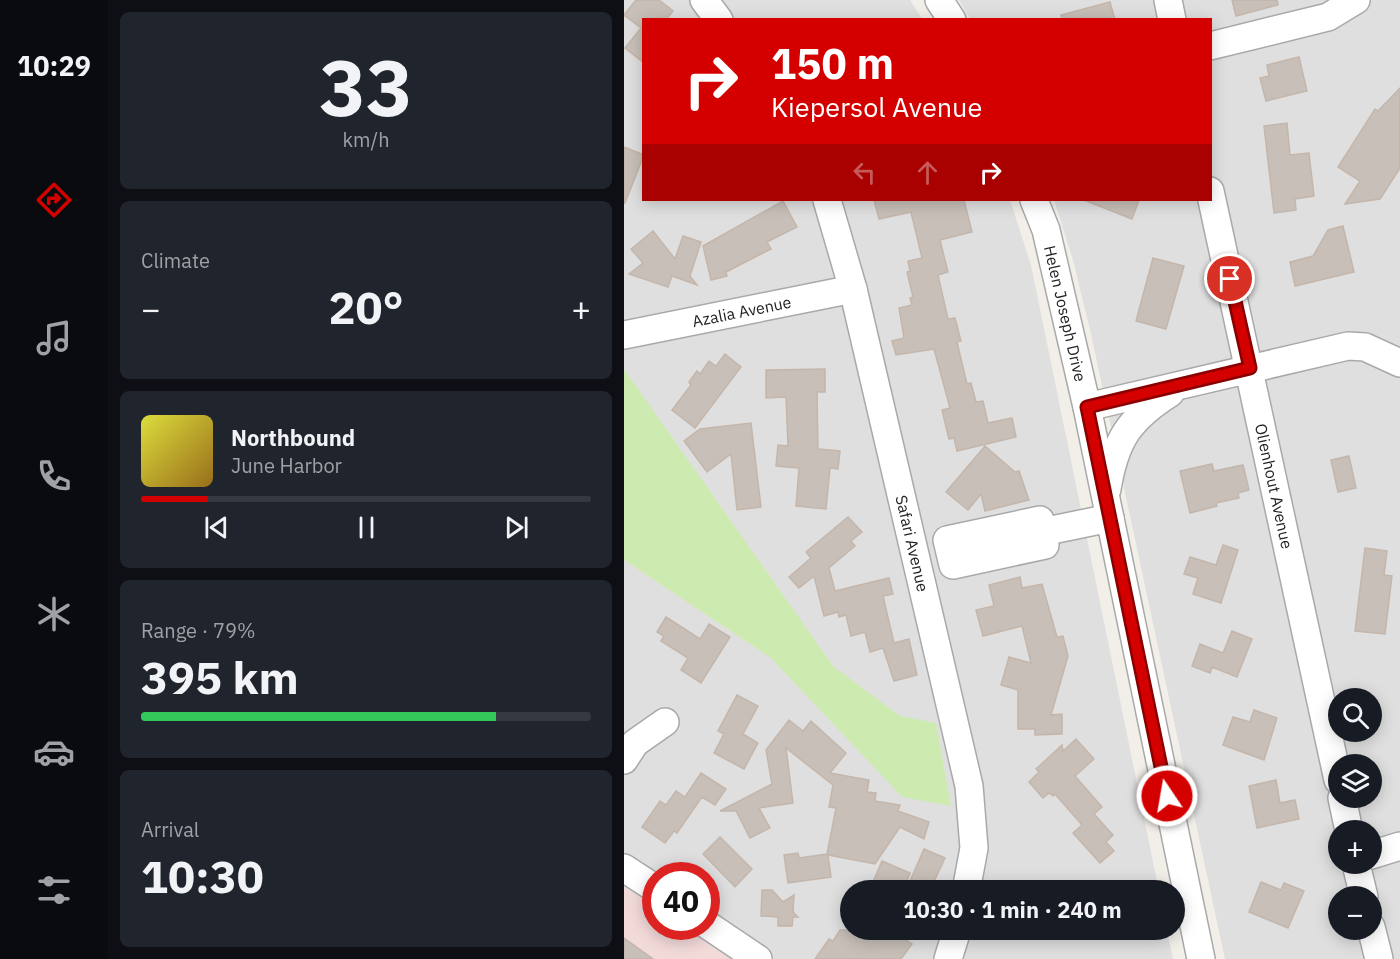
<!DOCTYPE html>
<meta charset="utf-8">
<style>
:root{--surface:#171b24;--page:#20242c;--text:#f1f3f6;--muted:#9ea1a6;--line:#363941;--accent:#d40000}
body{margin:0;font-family:"IBM Plex Sans",sans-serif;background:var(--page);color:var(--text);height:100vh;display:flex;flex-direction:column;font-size:22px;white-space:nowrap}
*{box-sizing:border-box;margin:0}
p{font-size:20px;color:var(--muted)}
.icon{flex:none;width:33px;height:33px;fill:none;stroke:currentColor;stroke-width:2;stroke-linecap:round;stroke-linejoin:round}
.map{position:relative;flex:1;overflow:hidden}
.panel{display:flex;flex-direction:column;gap:12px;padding:12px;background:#0d0f14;width:516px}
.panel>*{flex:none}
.hud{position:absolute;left:18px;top:18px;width:570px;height:183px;border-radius:0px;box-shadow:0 3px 15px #0003;background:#d40000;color:#fff;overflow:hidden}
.fabs{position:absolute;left:704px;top:688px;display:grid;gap:12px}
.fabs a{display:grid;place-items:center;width:54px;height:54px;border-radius:50%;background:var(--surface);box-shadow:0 3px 15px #0003;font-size:30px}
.speed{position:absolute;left:18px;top:862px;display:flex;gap:12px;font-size:30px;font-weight:700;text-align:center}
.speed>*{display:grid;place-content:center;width:78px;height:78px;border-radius:50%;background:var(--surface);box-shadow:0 3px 15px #0003;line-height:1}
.speed .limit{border:9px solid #d22;background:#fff;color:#111}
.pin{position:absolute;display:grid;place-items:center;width:51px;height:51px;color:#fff;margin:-26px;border:3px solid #fff;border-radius:50%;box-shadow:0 2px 6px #0007}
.me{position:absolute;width:66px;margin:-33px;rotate:348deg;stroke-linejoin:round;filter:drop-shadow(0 0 4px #0008)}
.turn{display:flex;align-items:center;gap:21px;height:126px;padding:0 30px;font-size:27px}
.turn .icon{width:78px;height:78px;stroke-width:2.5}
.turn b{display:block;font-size:42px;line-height:51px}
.lanes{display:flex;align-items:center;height:57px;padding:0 30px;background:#0003;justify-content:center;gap:30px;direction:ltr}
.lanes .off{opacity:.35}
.big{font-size:45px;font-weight:700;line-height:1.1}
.panel .card{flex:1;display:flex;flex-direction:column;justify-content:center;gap:9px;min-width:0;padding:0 21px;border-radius:9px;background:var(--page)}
.panel .dial{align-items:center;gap:0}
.dial b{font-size:78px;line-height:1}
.song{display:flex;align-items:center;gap:18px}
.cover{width:72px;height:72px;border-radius:9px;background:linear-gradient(135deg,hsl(60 70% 55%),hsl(40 70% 35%))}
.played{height:6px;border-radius:3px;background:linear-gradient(90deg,var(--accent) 15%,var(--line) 15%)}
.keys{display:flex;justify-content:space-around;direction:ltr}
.heat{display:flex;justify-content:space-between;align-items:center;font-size:33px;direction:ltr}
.charge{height:9px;border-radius:4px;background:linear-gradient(90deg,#34c759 79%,var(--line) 0)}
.trip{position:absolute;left:216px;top:880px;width:345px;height:60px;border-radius:30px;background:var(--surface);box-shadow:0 3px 15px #0003;font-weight:700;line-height:60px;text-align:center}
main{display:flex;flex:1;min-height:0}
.tab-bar{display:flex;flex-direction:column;width:108px;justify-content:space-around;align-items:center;background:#090b0e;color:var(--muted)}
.tab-bar .icon{width:42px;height:42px}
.tab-bar .on{color:var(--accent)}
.tab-bar b{font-size:27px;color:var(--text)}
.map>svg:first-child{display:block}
</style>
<main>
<nav class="tab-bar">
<b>10:29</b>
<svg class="icon on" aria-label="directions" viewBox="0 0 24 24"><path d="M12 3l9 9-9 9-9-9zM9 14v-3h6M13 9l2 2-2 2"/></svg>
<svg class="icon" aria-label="music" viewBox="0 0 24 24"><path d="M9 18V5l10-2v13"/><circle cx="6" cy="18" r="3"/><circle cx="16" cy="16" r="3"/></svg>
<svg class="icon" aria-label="phone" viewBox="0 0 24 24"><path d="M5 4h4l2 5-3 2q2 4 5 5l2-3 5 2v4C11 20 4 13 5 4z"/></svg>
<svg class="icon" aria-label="climate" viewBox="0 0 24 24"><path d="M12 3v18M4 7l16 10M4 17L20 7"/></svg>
<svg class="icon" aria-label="car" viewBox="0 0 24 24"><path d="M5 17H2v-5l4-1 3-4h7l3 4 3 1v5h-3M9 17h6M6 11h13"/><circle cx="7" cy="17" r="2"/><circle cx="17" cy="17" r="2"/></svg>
<svg class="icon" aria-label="filters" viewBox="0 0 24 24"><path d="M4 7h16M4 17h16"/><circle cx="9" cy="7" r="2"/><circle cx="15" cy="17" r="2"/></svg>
</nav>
<section class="panel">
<div class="card dial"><b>33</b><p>km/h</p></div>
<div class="card"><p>Climate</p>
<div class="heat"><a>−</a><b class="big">20°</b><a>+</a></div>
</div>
<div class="card">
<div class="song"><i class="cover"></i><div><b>Northbound</b><p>June Harbor</p></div></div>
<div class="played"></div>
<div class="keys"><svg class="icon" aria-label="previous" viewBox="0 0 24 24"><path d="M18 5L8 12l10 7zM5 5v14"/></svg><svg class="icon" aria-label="pause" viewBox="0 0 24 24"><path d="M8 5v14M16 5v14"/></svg><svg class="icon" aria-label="next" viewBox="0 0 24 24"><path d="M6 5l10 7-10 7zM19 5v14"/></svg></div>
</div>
<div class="card"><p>Range · 79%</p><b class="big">395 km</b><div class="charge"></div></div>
<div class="card"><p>Arrival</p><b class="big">10:30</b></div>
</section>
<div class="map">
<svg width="776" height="959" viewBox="0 0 776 959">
<rect width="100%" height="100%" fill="#f2efe9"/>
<path fill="#e0dfdf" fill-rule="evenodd" d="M0 0H286L298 19 20 20V200H386L407 265 535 891H226V930H543L549 959H0ZM32 876H82V927H32Z
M335 0H776V959H601L467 334 449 260 430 200H586V20L346 19ZM714 699H747V732H714ZM714 765H747V798H714ZM714 831H747V864H714ZM714 897H747V930H714Z"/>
<path fill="#f2dad9" d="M0 887 31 908 32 927H59L106 959H0Z"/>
<path fill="#cdebb0" d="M0 369 209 666 276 716 312 723 327 806 278 797 147 658 0 560Z"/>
<path fill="#c7bfb8" stroke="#c4b6ab" stroke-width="1.5" d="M12 0H35L49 11 42 20H20V63L1 48 17 28 0 15Z
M608 0H653L654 5 612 16Z
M486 2 491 20H438L437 15Z
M675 57 683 91 642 101 636 78 645 76 643 65Z
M776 88V168L756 199 721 204 736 181 714 167 751 109 754 111Z
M663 123 666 155 685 153 690 196 671 199 672 210 650 213 640 126Z
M0 147 20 155 1 203H0Z
M250 200H340L348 232 316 240 324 272 314 275 324 319 331 318 337 341 333 342 343 384 347 383 352 402 359 401 364 423 388 418 392 437 333 451 330 438 325 439 318 410 326 408 310 349 272 355 268 341 280 338 275 308 288 305 286 298 289 297 283 272 286 271 284 261 298 258 287 212 255 219Z
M460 200H515L508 219Z
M159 201 173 227 143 242 147 249 102 272 103 276 87 280 79 246Z
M719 226 730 272 671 286 666 262 689 256 704 230Z
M29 231 51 259 59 236 77 242 66 276 73 285 48 276 44 287 5 274 19 263 7 249Z
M529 258 560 266 542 329 512 321Z
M101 354 117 367 71 428 48 410 67 385 65 382 73 371 76 374 85 361 92 366Z
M201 369V392H193L194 449 216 451 214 469 206 468 202 509 172 506 175 468 152 466 154 445 164 446 162 397 142 398V370Z
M127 423 137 507 113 510 107 454 83 472 60 441 76 429Z
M361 446 391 472 395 471 405 500 361 511 357 494 344 510 322 492Z
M725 456 732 488 714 492 707 460Z
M588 464 590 471 619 465 625 490 614 493 615 498 592 503 593 506 566 513 556 471Z
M224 517 238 532 227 541 231 546 205 568 211 591 265 578 269 594 259 596 270 643 285 639 293 675 270 681 259 648 246 652 241 632 227 636 222 615 215 617 214 612 200 616 190 576 175 588 165 577 187 558 182 552Z
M599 545 614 550 597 603 569 594 574 578 560 574 566 557 592 565Z
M741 548 763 551 760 575 768 576 761 634 731 631Z
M396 577 398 588 418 584 433 637 439 636 444 656 427 715 438 714V734L411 735V729H394V690L377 685 385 657 407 663 398 626 359 636 352 610 370 606 365 585Z
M42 617 76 639 85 624 106 637 77 683 57 670 64 658 37 641 40 636 33 632Z
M608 631 628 639 613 677 588 667 586 673 568 666 576 644 599 653Z
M113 695 134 706 119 734 134 743 120 769 90 753 100 734 94 731Z
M630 710 653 718 640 760 599 745 609 717 626 722Z
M165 720 179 731 187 721 222 753 206 773 245 780 243 792 252 793 251 801 276 805 274 811 305 822 300 839 276 827 251 864 204 855 207 877 164 883 160 855 174 853 175 858 203 854 212 808 205 807 209 785 162 748 169 803 135 808 146 828 126 838 112 811H96L148 784 142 750Z
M452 739 470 759 451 776 478 807 470 814 489 835 482 842 490 851 476 863 449 833 458 825 431 794 429 796 425 793 419 798 405 782 415 772 412 769 438 745 439 751Z
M77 773 102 789 91 805 78 797 53 833 50 831 41 843 18 827 36 801 42 805 52 791 61 797Z
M652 780 656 803 671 800 675 819 633 828 625 786Z
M96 837 128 869 111 887 79 854Z
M300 849 321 858 306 890 286 881Z
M258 861 286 873 279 891H245Z
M637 882 657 890 660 883 680 891 664 928 625 912Z
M138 890H148L159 902 170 895 169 912 174 917H169L168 926H154V917L137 916Z
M216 930H267L288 944 277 959H191L205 939 209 941Z
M0 938 29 959H0Z"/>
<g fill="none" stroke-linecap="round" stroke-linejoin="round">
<g stroke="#a9a9a9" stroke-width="30">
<g id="minor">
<path d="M80 0 95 20"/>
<path d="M315 0 328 20"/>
<path d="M544 0 548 20"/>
<path d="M586 46 704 17 732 0"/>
<path id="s1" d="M586 191 714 780"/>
<path id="s2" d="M203 200 229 289 345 786 350 848 342 891"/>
<path id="s3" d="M410 200 422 230 463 407 577 959"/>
<path id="s4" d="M0 335 229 289"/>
<path d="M463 407 724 346 741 347 776 363"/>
<path d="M483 489C491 440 505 419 546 393"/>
<path d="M416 520 421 545 329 565 323 540Z"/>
<path d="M418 532 486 518"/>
<path d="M0 760 11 743 41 722"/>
<path d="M718 798 725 831"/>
<path d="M747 855 776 846"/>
<path d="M732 864 740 897"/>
<path d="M0 868 32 889"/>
<path d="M82 924 134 959"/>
<path d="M747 927 755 959"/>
<path d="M324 959 333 930"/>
</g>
</g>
<use href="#minor" stroke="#fff" stroke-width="27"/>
</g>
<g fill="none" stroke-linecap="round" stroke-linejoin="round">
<g stroke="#8a0000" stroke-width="15">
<path id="route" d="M543 796 463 407 626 368 606 279"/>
</g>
<use href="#route" stroke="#d40000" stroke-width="10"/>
</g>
<g text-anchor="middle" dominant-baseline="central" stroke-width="6" stroke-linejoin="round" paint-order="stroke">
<g font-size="16" fill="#222" stroke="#fff">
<text stroke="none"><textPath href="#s4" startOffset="120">Azalia Avenue</textPath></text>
<text stroke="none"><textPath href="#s3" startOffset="118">Helen Joseph Drive</textPath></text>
<text stroke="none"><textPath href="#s1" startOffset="302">Olienhout Avenue</textPath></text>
<text stroke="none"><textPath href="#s2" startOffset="354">Safari Avenue</textPath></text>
</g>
</g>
</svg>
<div class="fabs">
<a><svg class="icon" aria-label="search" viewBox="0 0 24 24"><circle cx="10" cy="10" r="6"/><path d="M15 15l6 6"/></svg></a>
<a><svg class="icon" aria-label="layers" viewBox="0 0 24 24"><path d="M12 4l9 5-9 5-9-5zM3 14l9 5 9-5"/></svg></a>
<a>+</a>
<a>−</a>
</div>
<div class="speed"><div class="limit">40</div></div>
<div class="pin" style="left:606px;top:279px;background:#d93025"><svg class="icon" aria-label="arrive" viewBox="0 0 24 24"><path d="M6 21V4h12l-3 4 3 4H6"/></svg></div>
<svg class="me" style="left:543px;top:796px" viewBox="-20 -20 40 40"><circle r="17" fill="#d40000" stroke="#fff" stroke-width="3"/><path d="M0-11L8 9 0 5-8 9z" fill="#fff"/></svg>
<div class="trip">10:30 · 1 min · 240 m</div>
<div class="hud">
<div class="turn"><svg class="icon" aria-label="right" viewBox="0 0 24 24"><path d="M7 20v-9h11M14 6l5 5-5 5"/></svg><div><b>150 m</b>Kiepersol Avenue</div></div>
<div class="lanes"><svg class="icon off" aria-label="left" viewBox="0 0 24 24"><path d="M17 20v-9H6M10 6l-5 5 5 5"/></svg><svg class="icon off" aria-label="ahead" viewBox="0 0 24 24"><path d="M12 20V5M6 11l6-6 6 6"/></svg><svg class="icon" aria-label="right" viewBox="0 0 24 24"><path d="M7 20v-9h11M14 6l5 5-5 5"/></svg></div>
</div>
</div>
</main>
